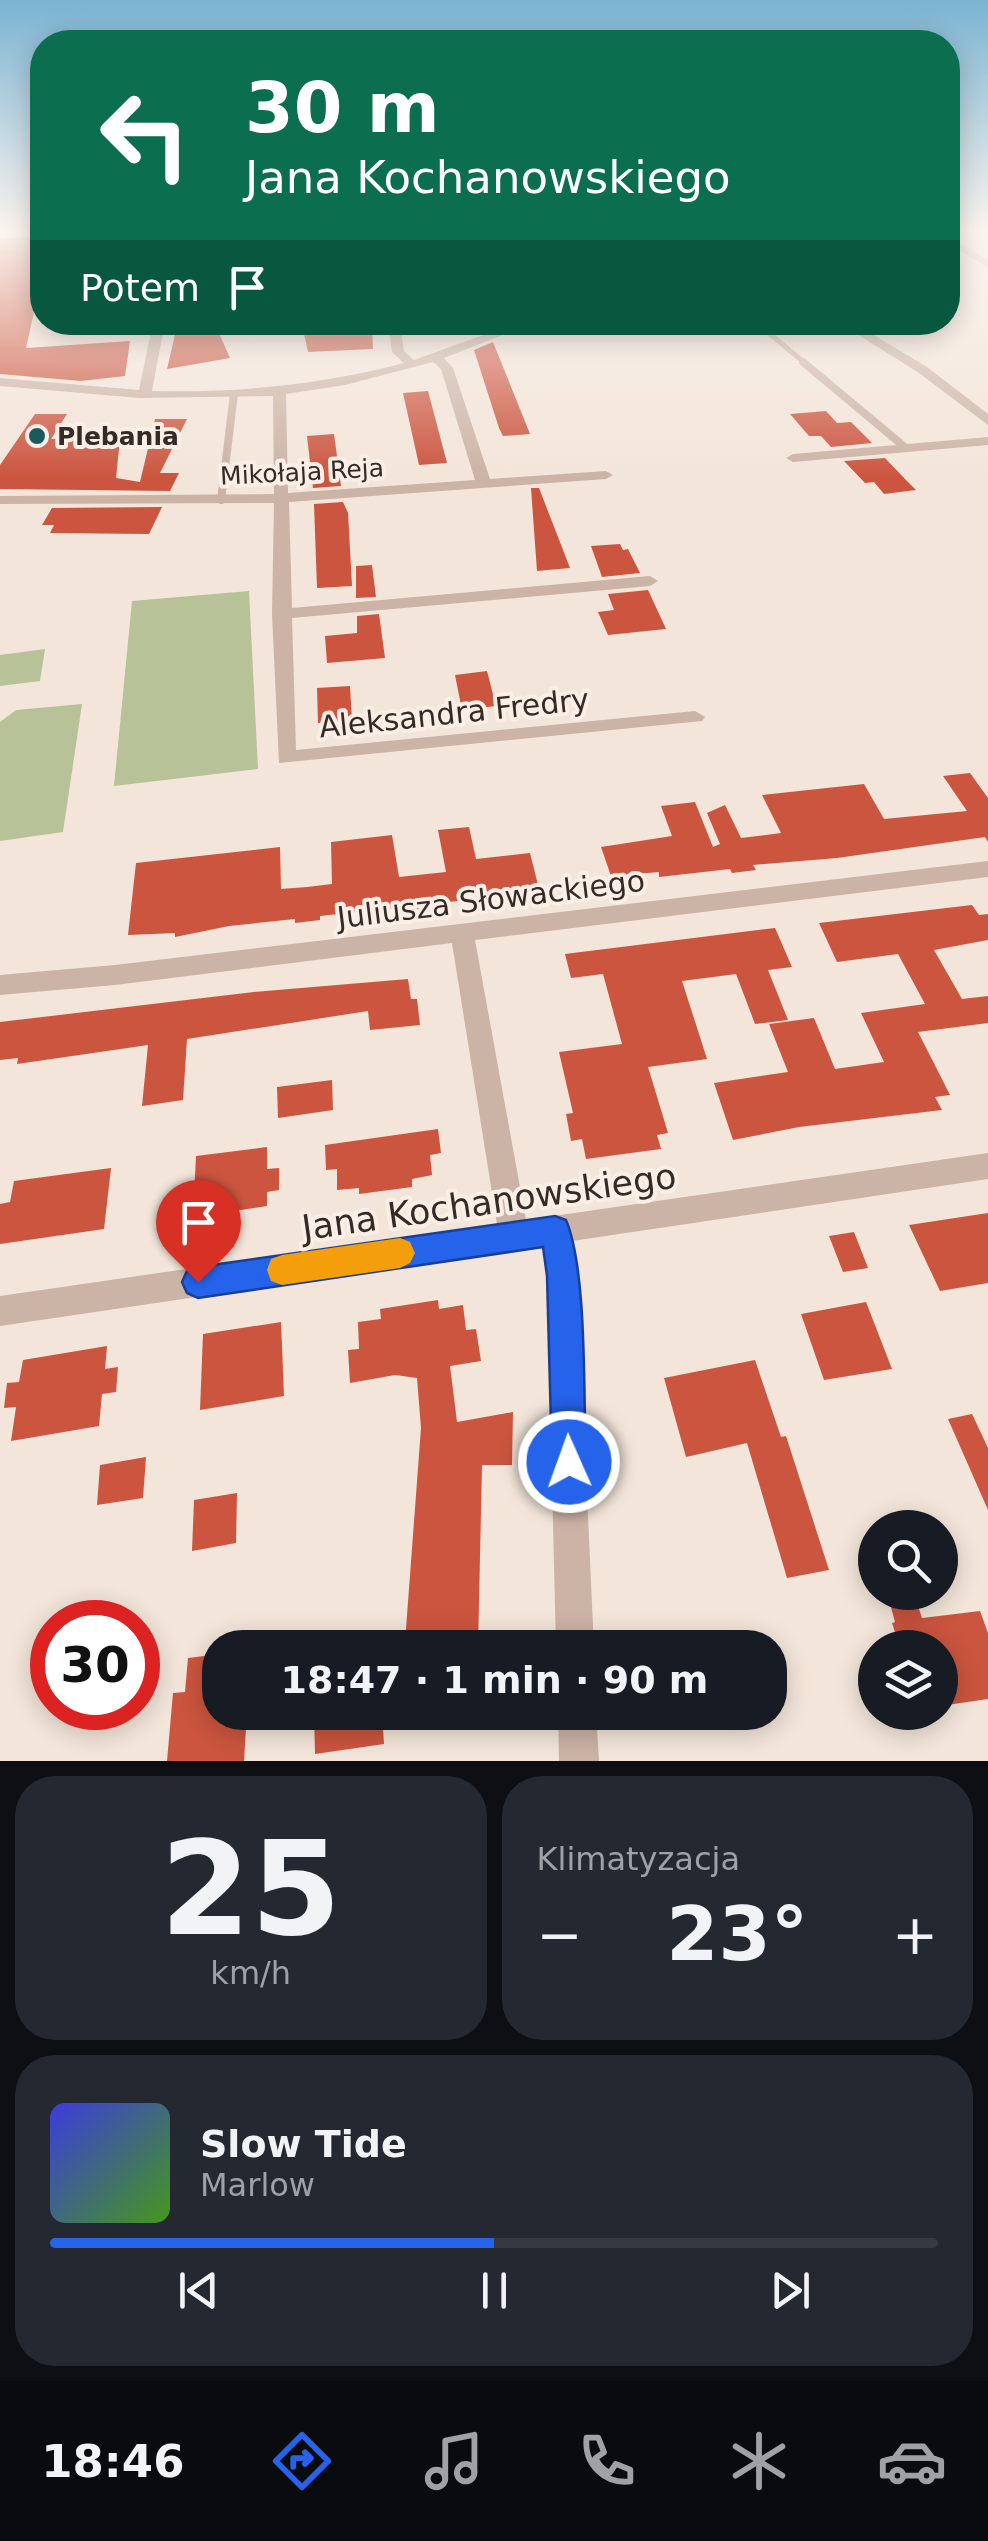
<!DOCTYPE html>
<html lang="pl">
<meta charset="utf-8">
<style>
:root{--surface:#171b24;--page:#242831;--text:#f1f3f6;--muted:#9ea1a6;--line:#363941;--accent:#2563eb}
body{margin:0;font-family:"DejaVu Sans",sans-serif;background:var(--page);color:var(--text);height:100vh;display:flex;flex-direction:column;font-size:38px;white-space:nowrap}
*{box-sizing:border-box;margin:0}
p{font-size:32px;color:var(--muted)}
.icon{flex:none;width:55px;height:55px;fill:none;stroke:currentColor;stroke-width:2;stroke-linecap:round;stroke-linejoin:round}
.map{position:relative;height:1761px;overflow:hidden}
.side{display:flex;flex-direction:column;gap:15px;padding:15px;background:#0d0f14;flex:1}
.side>*{flex:none}
.hud{position:absolute;left:30px;top:30px;width:930px;height:305px;border-radius:40px;box-shadow:0 5px 25px #0003;background:#0b6e4f;color:#fff;overflow:hidden}
.fabs{position:absolute;left:858px;top:1510px;display:grid;gap:20px}
.fabs a{display:grid;place-items:center;width:100px;height:100px;border-radius:50%;background:var(--surface);box-shadow:0 5px 25px #0003;font-size:50px}
.speed{position:absolute;left:30px;top:1600px;display:flex;gap:20px;font-size:50px;font-weight:700;text-align:center}
.speed>*{display:grid;place-content:center;width:130px;height:130px;border-radius:50%;background:var(--surface);box-shadow:0 5px 25px #0003;line-height:1}
.speed .limit{border:15px solid #d22;background:#fff;color:#111}
.pin{position:absolute;display:grid;place-items:center;width:85px;height:85px;color:#fff;margin:-102px -42px;border-radius:50% 50% 50% 0;rotate:-45deg;box-shadow:0 0 10px #0007}
.pin .icon{rotate:45deg}
.me{position:absolute;width:110px;margin:-55px;rotate:358deg;stroke-linejoin:round;filter:drop-shadow(0 0 8px #0008)}
.turn{display:flex;align-items:center;gap:35px;height:210px;padding:0 50px;font-size:45px}
.turn .icon{width:130px;height:130px;stroke-width:2.5}
.turn b{display:block;font-size:70px;line-height:85px}
.then{display:flex;align-items:center;height:95px;padding:0 50px;background:#0003;gap:20px;font-size:38px}
.big{font-size:75px;font-weight:800;line-height:1.1}
.side .card{flex:1;display:flex;flex-direction:column;justify-content:center;gap:15px;min-width:0;padding:0 35px;border-radius:40px;background:var(--page)}
.side .dial{align-items:center;gap:0}
.dial b{font-size:130px;line-height:1}
.song{display:flex;align-items:center;gap:30px}
.cover{width:120px;height:120px;border-radius:15px;background:linear-gradient(135deg,hsl(240 70% 55%),hsl(100 70% 35%))}
.played{height:10px;border-radius:5px;background:linear-gradient(90deg,var(--accent) 50%,var(--line) 50%)}
.keys{display:flex;justify-content:space-around;direction:ltr}
.heat{display:flex;justify-content:space-between;align-items:center;font-size:55px;direction:ltr}
.side .tiles{flex:1;display:grid;gap:15px;grid-template-columns:1fr 1fr}
.card:last-child{grid-column:span 2}
.trip{position:absolute;left:202px;top:1630px;width:585px;height:100px;border-radius:40px;background:var(--surface);box-shadow:0 5px 25px #0003;font-weight:800;line-height:100px;text-align:center}
.tab-bar{display:flex;height:160px;justify-content:space-around;align-items:center;background:#090b0e;color:var(--muted)}
.tab-bar .icon{width:70px;height:70px}
.tab-bar .selected{color:var(--accent)}
.tab-bar b{font-size:45px;color:var(--text)}
.map>svg:first-child{display:block}
</style>
<div class="map">
<svg width="988" height="1761" viewBox="0 0 988 1761">
<rect width="100%" height="100%" fill="#f3e5d9"/>
<path fill="#b8c299" d="M249 591 258 769 114 786 132 601Z
M45 649 40 681 0 686V655Z
M82 704 63 832 0 841V722L16 710Z"/>
<path fill="#cb553f" d="M42 236V276L26 348 130 341 125 376 81 381 0 374V239Z
M178 322H214L230 358 167 369Z
M372 323 373 349 308 352 302 325Z
M493 342 530 434 503 436 499 428 474 350Z
M428 391 447 463 419 465 403 393Z
M826 411 837 423 851 422 872 443 831 447 821 436H809L790 414Z
M35 414H67L51 439H120L116 478 140 482 155 419H187L160 473H179L170 491 0 489V465Z
M334 434 341 486 313 488 307 436Z
M885 458 905 479 916 490 884 494 874 482 865 483 844 461Z
M531 488H539L570 568 537 571Z
M343 502 348 513 352 586 317 588 314 504Z
M162 507 149 534 50 533 54 525H42L52 508Z
M620 544 623 550 628 549 640 573 602 577 591 546Z
M372 565 376 597 356 598V566Z
M648 590 666 629 608 635 598 612 614 610 608 594Z
M379 614 385 658 327 663 325 636 357 633V616Z
M487 671 496 706 462 710 455 675Z
M350 686 352 721 318 723 317 688Z
M970 773 988 798V842L985 837 837 858 753 865 756 870 732 873 730 869 659 877V872L611 876 601 847 672 836 661 806 695 802 713 847 720 844 707 813 725 805 741 838 781 833 762 795 864 784 884 819 967 811 943 776Z
M469 827 476 859 530 853 540 893 437 903 438 907 414 910 413 906 320 916V920L295 923V919L229 926 175 937V933L128 935 136 863 280 847 281 889 307 887 332 884 331 842 392 835 399 877 446 872 438 830Z
M972 905 979 915 988 914V940L934 950 962 999 988 996V1023L918 1032 950 1095 935 1097 942 1110 799 1127 733 1140 714 1083 788 1072 769 1024 814 1018 835 1069 884 1062 861 1013 925 1004 898 954 837 962 819 923Z
M775 928 792 967 768 970 788 1020 755 1024 736 974 682 981 707 1059 648 1067 668 1133 657 1135 661 1149 586 1159 582 1139 571 1141 566 1114 573 1113 559 1052 622 1044 603 974 571 978 565 954Z
M408 979 411 999H417L420 1025 370 1030 368 1011 187 1039 183 1100 142 1106 148 1045 17 1064 18 1058 0 1060V1022L254 992Z
M332 1080 333 1110 278 1118 277 1087Z
M438 1129 441 1153 430 1155 432 1175 412 1179V1187L359 1194V1188L337 1190V1169L326 1170 325 1145Z
M267 1147V1169L279 1168V1190L267 1192V1206L193 1217 196 1156Z
M111 1168 104 1229 0 1244V1204L10 1202 14 1181Z
M988 1213V1283L940 1291 909 1225Z
M854 1232 868 1268 843 1272 829 1236Z
M438 1300 439 1309 463 1305 466 1330 476 1329 481 1361 450 1366 457 1422 513 1412 512 1465H482L478 1648H434V1639L405 1642 421 1428 417 1378 395 1375 350 1383 348 1350 359 1349 358 1322 381 1319 380 1309Z
M866 1302 892 1369 824 1380 801 1314Z
M281 1322 284 1396 200 1410 203 1334Z
M107 1346 105 1369 118 1367 116 1392 102 1394 99 1426 11 1441 16 1407 4 1408 7 1383 19 1382 23 1360Z
M755 1360 781 1437 786 1436 829 1570 787 1578 747 1443 686 1457 664 1378Z
M972 1414 988 1448V1510L948 1419Z
M146 1457 143 1498 97 1505 100 1465Z
M237 1493 236 1543 192 1551 194 1500Z
M915 1597 922 1618 980 1611 988 1633V1699L940 1706V1648H900L892 1623 895 1622 889 1600Z
M220 1654V1712H247L244 1761H167L173 1693 185 1692 188 1658Z
M314 1712H382L384 1744 315 1754Z"/>
<g fill="none" stroke-linecap="round" stroke-linejoin="round">
<path stroke="#cbb3a5" stroke-width="5" d="M757 323 806 364"/>
<path stroke="#cbb3a5" stroke-width="8" d="M803 362 906 448
M221 500 234 394"/>
<path fill="#cbb3a5" fill-rule="evenodd" d="M948 236 988 260V268L948 243Z
M153 322H165L152 391C238 393 320 385 404 363L392 352 388 322H400L404 351 414 360 519 322H535L444 358 453 368 490 479 606 471 613 475 606 479 289 502 292 608 650 576 658 581 650 586 292 618 296 750 695 711 705 717 702 721 279 763 272 614 274 503 0 504V496L274 494 273 396 140 398 0 386V378L139 390ZM433 362 441 369 475 480 288 493 286 394 345 385Z
M838 322H852L927 367 988 414V425L919 373Z
M988 437V445L793 462 786 458 793 454Z
M988 861V877L475 940 526 1220 988 1153V1179L572 1241 577 1275 594 1648H556L547 1275 543 1246 0 1326V1296L497 1224 452 943 115 985 0 995V975L115 965Z
M558 1712H596L599 1761H559Z"/>
</g>
<linearGradient id="sky" x2="0" y2="1"><stop stop-color="#7bb3d1"/><stop offset="0.48" stop-color="#faf3ee"/><stop offset="1" stop-color="#faf3ee" stop-opacity="0"/></linearGradient>
<rect width="988" height="479" fill="url(#sky)"/>
<path fill="#2563eb" stroke="#184099" stroke-width="2.5" d="M555 1216 566 1220C588 1273 583 1399 586 1462L581 1474 569 1479 557 1474 552 1462 547 1276 543 1247 198 1298 187 1293 182 1282 187 1271 198 1267Z"/>
<path fill="#f59e0b" d="M400 1238 410 1242 415 1253 410 1263 400 1268 282 1285 271 1281 267 1270 271 1259 282 1255Z"/>
<circle fill="#1a5a58" stroke="#faefe6" stroke-width="4" cx="37" cy="436" r="10"/>
<g text-anchor="middle" dominant-baseline="central" stroke-width="8" stroke-linejoin="round" paint-order="stroke">
<g font-size="25" font-weight="bold" fill="#362a27" stroke="#faefe6" text-anchor="start">
<text x="57" y="436">Plebania</text>
</g>
<g font-size="25" fill="#362a27" stroke="#faefe6">
<text transform="translate(302 472) rotate(-3)">Mikołaja Reja</text>
</g>
<g font-size="30" fill="#362a27" stroke="#faefe6">
<text transform="translate(454 713) rotate(-6)">Aleksandra Fredry</text>
<text transform="translate(491 899) rotate(-7)">Juliusza Słowackiego</text>
</g>
<g font-size="35" fill="#362a27" stroke="#faefe6">
<text transform="translate(489 1202) rotate(-8)">Jana Kochanowskiego</text>
</g>
</g>
</svg>
<div class="fabs">
<a><svg class="icon" aria-label="search" viewBox="0 0 24 24"><circle cx="10" cy="10" r="6"/><path d="M15 15l6 6"/></svg></a>
<a><svg class="icon" aria-label="layers" viewBox="0 0 24 24"><path d="M12 4l9 5-9 5-9-5zM3 14l9 5 9-5"/></svg></a>
</div>
<div class="speed"><div class="limit">30</div></div>
<div class="pin" style="left:198px;top:1282px;background:#d93025"><svg class="icon" aria-label="arrive" viewBox="0 0 24 24"><path d="M6 21V4h12l-3 4 3 4H6"/></svg></div>
<svg class="me" style="left:569px;top:1462px" viewBox="-20 -20 40 40"><circle r="17" fill="#2563eb" stroke="#fff" stroke-width="3"/><path d="M0-11L8 9 0 5-8 9z" fill="#fff"/></svg>
<div class="trip">18:47 · 1 min · 90 m</div>
<div class="hud">
<div class="turn"><svg class="icon" aria-label="left" viewBox="0 0 24 24"><path d="M17 20v-9H6M10 6l-5 5 5 5"/></svg><div><b>30 m</b>Jana Kochanowskiego</div></div>
<div class="then">Potem<svg class="icon" aria-label="arrive" viewBox="0 0 24 24"><path d="M6 21V4h12l-3 4 3 4H6"/></svg></div>
</div>
</div>
<section class="side">
<div class="tiles">
<div class="card dial"><b>25</b><p>km/h</p></div>
<div class="card"><p>Klimatyzacja</p>
<div class="heat"><a>−</a><b class="big">23°</b><a>+</a></div>
</div>
<div class="card">
<div class="song"><i class="cover"></i><div><b>Slow Tide</b><p>Marlow</p></div></div>
<div class="played"></div>
<div class="keys"><svg class="icon" aria-label="previous" viewBox="0 0 24 24"><path d="M18 5L8 12l10 7zM5 5v14"/></svg><svg class="icon" aria-label="pause" viewBox="0 0 24 24"><path d="M8 5v14M16 5v14"/></svg><svg class="icon" aria-label="next" viewBox="0 0 24 24"><path d="M6 5l10 7-10 7zM19 5v14"/></svg></div>
</div>
</div>
</section>
<nav class="tab-bar">
<b>18:46</b>
<svg class="icon selected" aria-label="directions" viewBox="0 0 24 24"><path d="M12 3l9 9-9 9-9-9zM9 14v-3h6M13 9l2 2-2 2"/></svg>
<svg class="icon" aria-label="music" viewBox="0 0 24 24"><path d="M9 18V5l10-2v13"/><circle cx="6" cy="18" r="3"/><circle cx="16" cy="16" r="3"/></svg>
<svg class="icon" aria-label="phone" viewBox="0 0 24 24"><path d="M5 4h4l2 5-3 2q2 4 5 5l2-3 5 2v4C11 20 4 13 5 4z"/></svg>
<svg class="icon" aria-label="climate" viewBox="0 0 24 24"><path d="M12 3v18M4 7l16 10M4 17L20 7"/></svg>
<svg class="icon" aria-label="car" viewBox="0 0 24 24"><path d="M5 17H2v-5l4-1 3-4h7l3 4 3 1v5h-3M9 17h6M6 11h13"/><circle cx="7" cy="17" r="2"/><circle cx="17" cy="17" r="2"/></svg>
</nav>
